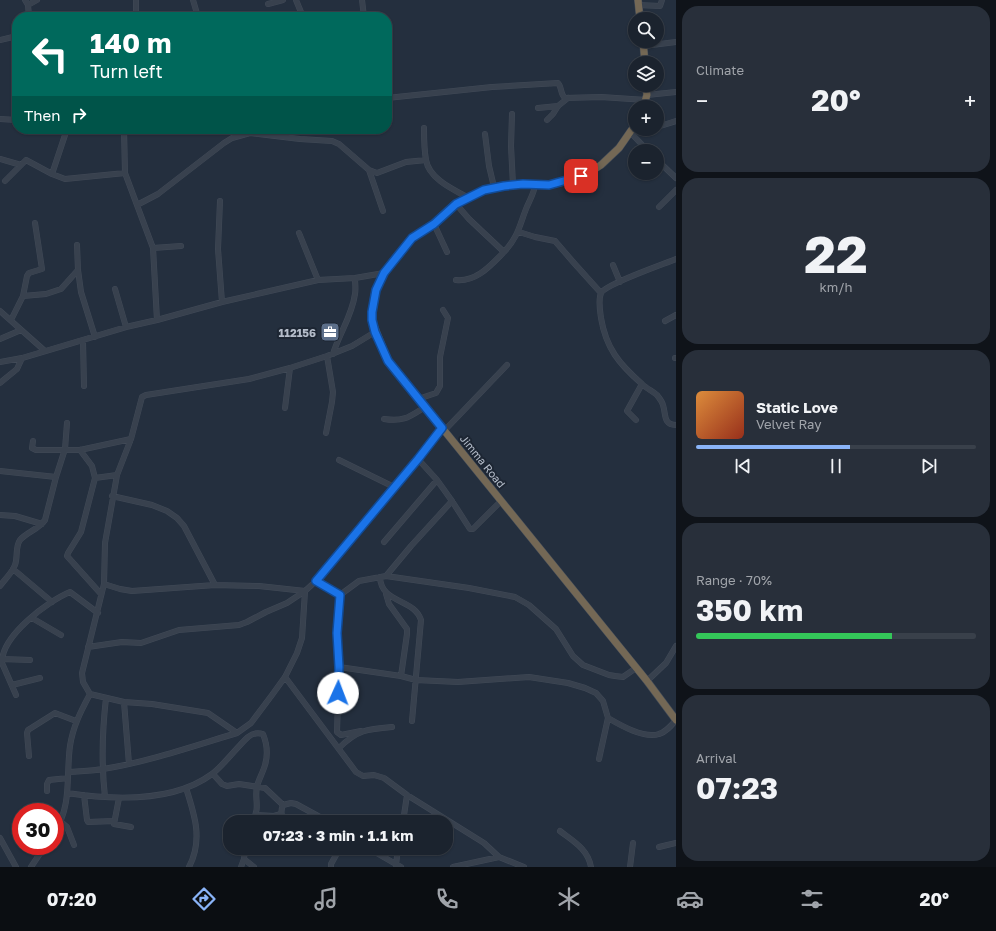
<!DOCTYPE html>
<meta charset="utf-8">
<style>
:root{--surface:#1b232e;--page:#282f3a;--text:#f1f3f6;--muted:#a0a4aa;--line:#39404a;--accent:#8ab4f8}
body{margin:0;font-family:"Golos Text",sans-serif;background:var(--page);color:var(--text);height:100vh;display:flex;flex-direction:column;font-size:15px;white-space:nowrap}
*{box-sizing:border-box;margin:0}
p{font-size:13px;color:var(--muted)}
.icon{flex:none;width:22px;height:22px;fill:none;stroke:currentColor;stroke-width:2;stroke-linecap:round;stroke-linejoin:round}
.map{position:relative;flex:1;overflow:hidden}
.side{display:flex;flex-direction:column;gap:6px;padding:6px;background:#0f1319;width:320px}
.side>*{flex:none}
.hud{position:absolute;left:12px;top:12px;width:380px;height:122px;border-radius:16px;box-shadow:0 1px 3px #0004,0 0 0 1px var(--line);background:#00695c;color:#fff;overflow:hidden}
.fabs{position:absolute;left:628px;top:12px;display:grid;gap:8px}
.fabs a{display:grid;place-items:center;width:36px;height:36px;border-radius:50%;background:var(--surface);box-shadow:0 1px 3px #0004,0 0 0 1px var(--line);font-size:20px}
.speed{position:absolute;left:12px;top:803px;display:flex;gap:8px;font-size:20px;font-weight:700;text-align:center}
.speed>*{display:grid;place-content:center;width:52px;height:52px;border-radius:50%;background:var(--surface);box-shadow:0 1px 3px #0004,0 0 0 1px var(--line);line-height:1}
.speed .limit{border:6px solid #d22;background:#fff;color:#111}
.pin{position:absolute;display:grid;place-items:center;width:34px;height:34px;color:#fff;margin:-17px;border-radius:8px;box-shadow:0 2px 6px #0006}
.me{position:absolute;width:44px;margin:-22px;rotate:2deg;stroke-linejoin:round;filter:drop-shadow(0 0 3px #0008)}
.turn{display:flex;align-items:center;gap:14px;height:84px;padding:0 12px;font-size:18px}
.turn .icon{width:52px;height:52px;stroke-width:2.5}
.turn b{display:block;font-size:28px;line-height:34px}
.then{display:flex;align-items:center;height:38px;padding:0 12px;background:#0003;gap:8px;font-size:15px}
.big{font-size:30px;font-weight:700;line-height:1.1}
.side .widget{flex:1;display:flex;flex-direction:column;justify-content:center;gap:6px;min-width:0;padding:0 14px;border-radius:16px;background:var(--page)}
.side .dial{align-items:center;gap:0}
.dial b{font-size:52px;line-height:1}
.song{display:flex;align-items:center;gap:12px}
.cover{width:48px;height:48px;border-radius:6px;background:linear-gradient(135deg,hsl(30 70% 55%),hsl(10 70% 35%))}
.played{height:4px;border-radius:2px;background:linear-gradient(90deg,var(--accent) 55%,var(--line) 55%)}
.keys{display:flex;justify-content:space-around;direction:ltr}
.heat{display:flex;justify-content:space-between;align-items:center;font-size:22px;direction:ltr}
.charge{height:6px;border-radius:3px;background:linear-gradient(90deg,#34c759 70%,var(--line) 0)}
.trip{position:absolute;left:223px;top:815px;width:230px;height:40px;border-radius:16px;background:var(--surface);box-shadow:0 1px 3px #0004,0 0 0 1px var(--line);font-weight:700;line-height:40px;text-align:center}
.tabs{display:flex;height:64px;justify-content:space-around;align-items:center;background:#0b0e12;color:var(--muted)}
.tabs .icon{width:28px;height:28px}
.tabs .selected{color:var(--accent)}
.tabs b{font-size:18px;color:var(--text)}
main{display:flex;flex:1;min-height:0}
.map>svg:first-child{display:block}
</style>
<main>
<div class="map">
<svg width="676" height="867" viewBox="0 0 676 867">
<rect width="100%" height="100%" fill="#242f3e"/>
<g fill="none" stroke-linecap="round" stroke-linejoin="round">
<g stroke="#414a57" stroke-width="6">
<path id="minor" d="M25 0 28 5 29 17
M136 0V17
M193 0 198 17
M296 0 303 17
M362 0 364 17
M268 4 283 0
M28 5 37 0
M638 5 660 6 662 0
M0 40 17 36
M644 46 676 42
M647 95 676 92
M387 98 492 87 558 83C562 87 560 94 565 98L601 97 646 100
M538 108 558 106
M512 114 511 146 513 185
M0 119 17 120
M547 120 553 114 558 106 568 98
M657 127 676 121
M424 128C424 138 424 149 426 160 429 179 454 190 469 198
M124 129 125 173 153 248 157 320
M630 132 648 151
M485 134 489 166 494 187
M0 159 21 165
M657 160 676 178
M369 170 383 211
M52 174 67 129
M5 181 26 160 52 174 65 179 125 173
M220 201 218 249 222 302
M456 204 469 219 504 252C518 237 519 227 526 209 529 201 534 194 535 185
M137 205 158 194 224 143 232 138 250 133 300 139 332 141 339 144 369 170 377 173 406 162 426 160
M659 207 676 190
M434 224 447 252
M519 232 535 237 555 241 574 263 601 293
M299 233 318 280
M77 245 78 270 81 292 95 337
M153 248 181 246
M676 259C664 264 606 284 601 293 598 300 600 311 601 318 606 348 619 364 642 384 646 388 652 391 657 395 659 398 662 401 663 405 666 414 663 425 676 425
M613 265 620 282
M456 280C477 282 491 265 504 252
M115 289 126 327
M23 296 46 294 61 289 78 270
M0 311 45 351
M11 320 23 296 27 276 29 273 42 269 35 223
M665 321 676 315
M0 339 21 330
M83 341 84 386
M333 354C339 334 352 316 355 294 356 289 355 283 355 278
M675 358H676
M0 362 22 358 126 327 157 320 222 302 318 280 355 278 384 273
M0 383 17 369 22 358
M418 399 436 393 440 386V357L448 318 443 310
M285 408 290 368
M384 419C404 422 409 417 425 407
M636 420 627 411 642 384
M444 431 507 365
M326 433 332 402 333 392 327 356
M33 441 32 448 36 450H80L131 439
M80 450 92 466 95 478 81 532 68 553 67 556 101 594
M418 459 437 480 452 501 470 529H473L501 501
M339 460 394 487
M0 471 56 477
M95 478 117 475
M112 496 152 505 167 511 177 518 184 526 215 585
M0 515 15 516 42 524
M384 542 437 480
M13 569 52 602
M386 576 411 546 452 501
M380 577C381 604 414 598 421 620L412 721
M316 581 340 595 337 633 339 667 337 732 341 735 361 731
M104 584 120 589 132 591 215 585 259 586 305 591
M0 586C5 579 12 573 15 565 18 557 15 547 20 540 27 532 39 529 45 520L56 477 65 449 67 423
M386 594 389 604 407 629V634L401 676
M340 595 359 581 386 576 469 588 515 597 529 605 556 629 573 656 583 665 609 675 615 676 623 677 636 668
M32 618 61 635
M88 647 122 642 141 643 179 630 239 625 247 622 266 612 287 603 305 591 316 581 418 459 442 428
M2 659 30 660
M339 667 401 676 416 680 458 682 529 677 568 683 585 688 596 693 603 701 608 718C620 725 644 739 659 734 666 732 671 726 676 720
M285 677 356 772 363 776 374 775 384 778 407 795 484 843 499 857 524 867
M647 681 666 663 676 646
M12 685 40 678
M90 694 124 702 152 704 208 713 237 733 251 723 272 695 285 677 297 653 302 638 305 591
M16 695 2 663C1 636 48 601 70 592L98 613
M124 702 129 764
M339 748C357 730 367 729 392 727
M29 756 27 733 28 730 55 713 76 721
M599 759 608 718
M69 772C80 771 92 771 103 769 148 762 193 746 237 733
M213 774 222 784 227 786 239 784 265 788 283 805
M186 788C195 816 203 840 189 867
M47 791V784L49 780 68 778
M67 793C113 800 173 803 212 774 223 766 237 747 248 737 253 733 257 732 263 734 267 744 268 755 265 765 263 772 259 779 257 786 254 800 261 807 252 822
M84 795 87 820 88 822 114 821
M105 797C101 762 102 733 106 698
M119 798 114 824 131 827
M256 815 274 816 281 814
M60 821 67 827 74 845
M284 822C282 816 280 812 283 805L291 803 296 804 329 822
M403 822 407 795
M55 831C72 806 66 774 70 746 73 726 81 711 90 694L83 682 82 673 104 584 105 543 117 475 131 439 142 397 146 395 249 379 290 368 327 356 352 346 375 332
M560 831C573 841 588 849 591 867
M0 838 16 867
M659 847 676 843
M368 848 401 867
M244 859 254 867
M396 865 398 848
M31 867 45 846
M241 867 244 859 245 848
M331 867V864L340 848
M453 867 499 857
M630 867 633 843"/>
</g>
<g stroke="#434c59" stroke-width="8">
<path id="highway" d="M638 0 640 19
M643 41 645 63
M643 107 647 95 646 85
M635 125 619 148 601 165 590 172 567 181 549 185 523 184 504 186 484 190 456 204 434 224 412 238 384 273 376 290 374 297 372 321 388 361 647 681 676 720"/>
</g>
<use href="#minor" stroke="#38414e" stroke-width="5"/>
<use href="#highway" stroke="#746855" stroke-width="7"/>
</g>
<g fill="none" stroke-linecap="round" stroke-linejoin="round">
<g stroke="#114b97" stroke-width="10">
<path id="route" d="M338 693 339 667 337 633 340 595 316 581 418 459 442 428 388 361 375 332 372 320V312L376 290 384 273 412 238 434 224 456 204 484 190 504 186 523 184 549 185 581 176"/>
</g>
<use href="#route" stroke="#1a73e8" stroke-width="7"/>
</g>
<defs>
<g id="office-square" transform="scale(1)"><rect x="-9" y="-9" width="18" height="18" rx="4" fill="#5c6f8a" stroke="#1d2633"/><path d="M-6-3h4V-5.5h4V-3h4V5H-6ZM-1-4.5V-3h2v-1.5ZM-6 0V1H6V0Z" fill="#fff"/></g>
</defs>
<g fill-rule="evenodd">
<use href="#office-square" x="330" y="332"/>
</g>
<g text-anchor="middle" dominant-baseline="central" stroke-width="4" stroke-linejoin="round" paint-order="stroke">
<g font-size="11" font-weight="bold" fill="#b4bcc9" stroke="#1d2633" text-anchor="end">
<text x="316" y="332">112156</text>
</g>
<g font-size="11" fill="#b4bcc9" stroke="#1d2633">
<text transform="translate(483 461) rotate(51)">Jimma Road</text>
</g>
</g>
</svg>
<div class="fabs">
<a><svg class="icon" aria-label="search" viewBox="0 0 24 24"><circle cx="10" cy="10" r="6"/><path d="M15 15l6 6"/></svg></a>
<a><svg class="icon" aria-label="layers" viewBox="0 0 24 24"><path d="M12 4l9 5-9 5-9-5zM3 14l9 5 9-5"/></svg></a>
<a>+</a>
<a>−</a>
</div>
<div class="speed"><div class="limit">30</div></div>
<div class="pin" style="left:581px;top:176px;background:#d93025"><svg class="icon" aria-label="arrive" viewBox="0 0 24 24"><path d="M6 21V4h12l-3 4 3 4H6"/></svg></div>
<svg class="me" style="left:338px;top:693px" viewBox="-20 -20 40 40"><circle r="19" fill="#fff"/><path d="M0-13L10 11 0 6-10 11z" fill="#1a73e8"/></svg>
<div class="trip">07:23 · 3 min · 1.1 km</div>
<div class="hud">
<div class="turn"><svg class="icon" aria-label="left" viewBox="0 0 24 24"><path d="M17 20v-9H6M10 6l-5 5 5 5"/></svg><div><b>140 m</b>Turn left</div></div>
<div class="then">Then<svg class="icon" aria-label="right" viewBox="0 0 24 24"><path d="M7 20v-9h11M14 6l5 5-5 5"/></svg></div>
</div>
</div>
<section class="side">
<div class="widget"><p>Climate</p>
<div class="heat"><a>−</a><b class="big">20°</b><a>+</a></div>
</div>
<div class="widget dial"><b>22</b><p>km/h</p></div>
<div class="widget">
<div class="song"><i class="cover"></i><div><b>Static Love</b><p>Velvet Ray</p></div></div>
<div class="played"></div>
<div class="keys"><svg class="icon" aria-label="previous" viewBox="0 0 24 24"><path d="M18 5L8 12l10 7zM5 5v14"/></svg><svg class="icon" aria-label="pause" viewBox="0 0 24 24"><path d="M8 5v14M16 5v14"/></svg><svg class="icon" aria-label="next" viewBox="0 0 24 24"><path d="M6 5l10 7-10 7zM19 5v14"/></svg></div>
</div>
<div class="widget"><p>Range · 70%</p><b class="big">350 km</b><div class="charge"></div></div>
<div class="widget"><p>Arrival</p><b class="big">07:23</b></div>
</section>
</main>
<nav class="tabs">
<b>07:20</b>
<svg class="icon selected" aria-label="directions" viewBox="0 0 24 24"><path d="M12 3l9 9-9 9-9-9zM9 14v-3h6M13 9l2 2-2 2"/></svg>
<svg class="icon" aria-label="music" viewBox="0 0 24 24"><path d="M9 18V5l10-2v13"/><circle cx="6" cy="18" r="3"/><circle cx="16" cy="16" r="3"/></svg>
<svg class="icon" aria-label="phone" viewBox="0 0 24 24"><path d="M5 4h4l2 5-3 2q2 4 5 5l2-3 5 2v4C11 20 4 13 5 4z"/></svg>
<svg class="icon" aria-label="climate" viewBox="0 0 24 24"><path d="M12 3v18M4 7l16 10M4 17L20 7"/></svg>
<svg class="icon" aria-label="car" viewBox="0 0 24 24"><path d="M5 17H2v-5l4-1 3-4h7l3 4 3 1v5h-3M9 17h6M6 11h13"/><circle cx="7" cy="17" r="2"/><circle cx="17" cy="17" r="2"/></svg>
<svg class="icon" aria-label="filters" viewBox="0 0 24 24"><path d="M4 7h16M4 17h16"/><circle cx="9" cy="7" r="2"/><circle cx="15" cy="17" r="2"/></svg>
<b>20°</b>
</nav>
